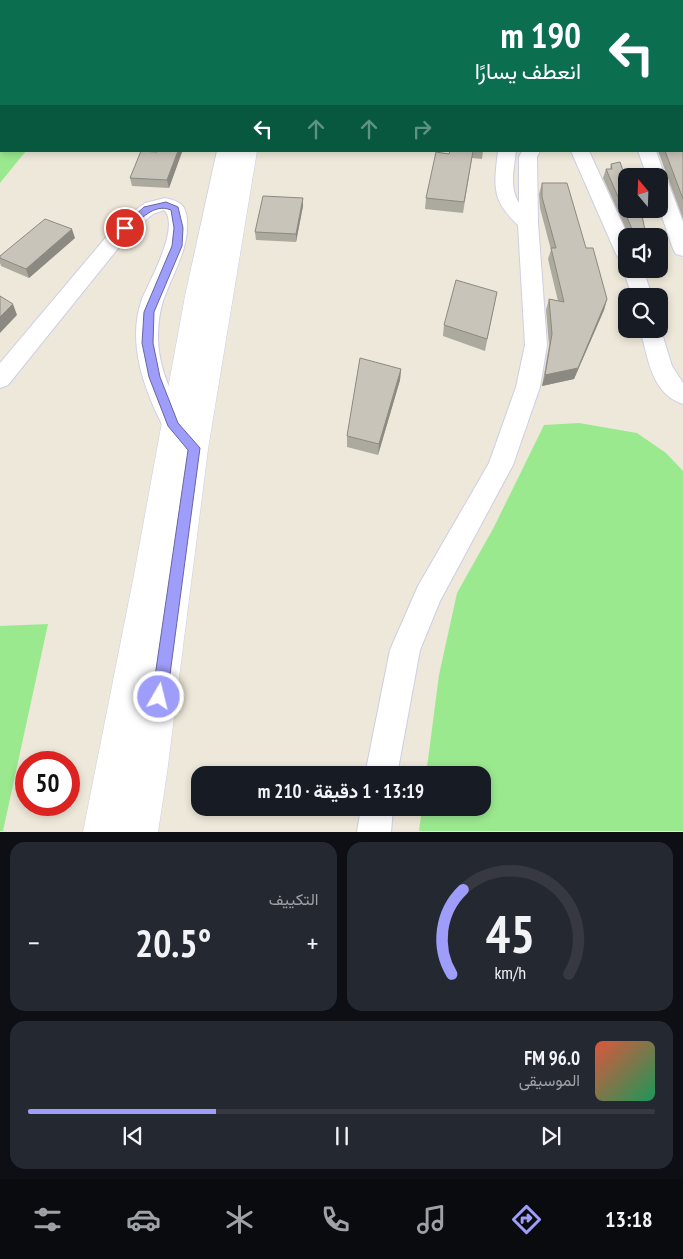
<!DOCTYPE html>
<html lang="ar">
<meta charset="utf-8">
<style>
:root{--surface:#171b24;--page:#242831;--text:#f1f3f6;--muted:#9ea1a6;--line:#363941;--accent:#9e9dfa}
body{margin:0;font-family:"PT Sans Narrow",Vazirmatn,sans-serif;background:var(--page);color:var(--text);direction:rtl;height:100vh;display:flex;flex-direction:column;font-size:19px;white-space:nowrap}
*{box-sizing:border-box;margin:0}
p{font-size:16px;color:var(--muted)}
.icon{flex:none;width:28px;height:28px;fill:none;stroke:currentColor;stroke-width:2;stroke-linecap:round;stroke-linejoin:round}
.map{position:relative;height:832px;overflow:hidden;direction:ltr}
.details{display:flex;flex-direction:column;gap:10px;padding:10px;background:#0d0f14;flex:1}
.details>*{flex:none}
.banner{position:absolute;left:0px;top:0px;width:684px;height:152px;box-shadow:0 2px 8px #0003;direction:rtl;background:#0b6e4f;color:#fff;overflow:hidden}
.needle{width:32px;rotate:341deg}
.controls{position:absolute;left:618px;top:168px;display:grid;gap:10px}
.controls a{display:grid;place-items:center;width:50px;height:50px;border-radius:10px;background:var(--surface);box-shadow:0 2px 8px #0003;font-size:25px}
.speed{position:absolute;left:15px;top:751px;display:flex;gap:10px;font-size:25px;font-weight:700;text-align:center}
.speed>*{display:grid;place-content:center;width:65px;height:65px;border-radius:50%;background:var(--surface);box-shadow:0 2px 8px #0003;line-height:1}
.speed .limit{border:8px solid #d22;background:#fff;color:#111}
.pin{position:absolute;display:grid;place-items:center;width:42px;height:42px;color:#fff;margin:-21px;border:2px solid #fff;border-radius:50%;box-shadow:0 1px 5px #0007}
.me{position:absolute;width:55px;margin:-28px;rotate:8deg;stroke-linejoin:round;filter:drop-shadow(0 0 4px #0008)}
.turn{display:flex;align-items:center;gap:18px;height:105px;padding:0 20px;font-size:22px}
.turn .icon{width:65px;height:65px;stroke-width:2.5}
.turn b{display:block;font-size:35px;line-height:42px}
.lanes{display:flex;align-items:center;height:48px;padding:0 20px;background:#0003;justify-content:center;gap:25px;direction:ltr}
.lanes .off{opacity:.35}
.big{font-size:38px;font-weight:700;line-height:1.1}
.details .widget{flex:1;display:flex;flex-direction:column;justify-content:center;gap:8px;min-width:0;padding:0 18px;border-radius:15px;background:var(--page)}
.details .dial{align-items:center;gap:0}
.dial svg{height:130px;overflow:visible;fill:none;stroke:var(--line);stroke-width:7;stroke-linecap:round;text-anchor:middle}
.dial text{fill:var(--text);stroke:none}
.song{display:flex;align-items:center;gap:15px}
.cover{width:60px;height:60px;border-radius:8px;background:linear-gradient(135deg,hsl(10 70% 55%),hsl(150 70% 35%))}
.played{height:5px;border-radius:2px;background:linear-gradient(90deg,var(--accent) 30%,var(--line) 30%)}
.keys{display:flex;justify-content:space-around;direction:ltr}
.heat{display:flex;justify-content:space-between;align-items:center;font-size:28px;direction:ltr}
.details .tiles{flex:1;display:grid;gap:10px;grid-template-columns:1fr 1fr}
.widget:last-child{grid-column:span 2}
.trip{position:absolute;left:191px;top:766px;width:300px;height:50px;border-radius:15px;background:var(--surface);box-shadow:0 2px 8px #0003;font-weight:700;line-height:50px;text-align:center;direction:rtl}
.menu{display:flex;height:80px;justify-content:space-around;align-items:center;background:#090b0e;color:var(--muted)}
.menu .icon{width:35px;height:35px}
.menu .on{color:var(--accent)}
.menu b{font-size:22px;color:var(--text)}
.map>svg:first-child{display:block}
</style>
<div class="map">
<svg width="683" height="832" viewBox="0 0 683 832">
<rect width="100%" height="100%" fill="#ede8d9"/>
<path fill="#9be98f" d="M0 0H153L1 1V151H26L0 183Z
M579 423 637 433 666 453 683 471V831H419L422 808H482V775H426L439 675 457 593 494 527 544 425Z
M48 624 3 831H0V626Z"/>
<g fill="none" stroke-linecap="round" stroke-linejoin="round">
<g stroke="#cecee3" stroke-width="2">
<path id="street" d="M565 0H580V1H566Z
M609 0H623V1H609Z
M498 151H516C514 168 509 188 519 203V157L522 151H540L537 157 538 223 547 345 540 387 513 465 440 601 420 650 397 775H365L390 650 418 586 489 463 516 387 525 345 518 225C491 200 494 186 498 151Z
M571 151H589L628 236H626V261L619 259 616 254Z
M638 151H656L665 176 664 178 668 182 683 222V256L676 254 673 249 659 208V176H647Z
M165 198C169 199 175 200 179 203 185 206 186 213 187 219 189 249 174 271 164 298 159 312 158 326 158 340 159 372 176 404 191 432L188 439C177 442 172 441 166 432 145 393 126 343 142 299 149 282 181 226 164 210L153 214 132 231 8 385 0 388V363L118 223 145 203Z
M626 264V269H643L652 296H632L623 269Z
M659 324 672 366 683 383V404C651 394 648 357 640 329H659Z
M361 808H393L391 832H357Z"/>
</g>
<g stroke="#cecee3" stroke-width="1">
<path id="secondary" d="M265 0H281V1H265Z
M217 151H257L208 449 167 773 158 832H83L134 575 185 296Z"/>
</g>
<use href="#street" fill="#fff" fill-rule="evenodd"/>
<use href="#secondary" fill="#fff" fill-rule="evenodd"/>
</g>
<path fill="#aca99f" d="M625 0H661L660 1H625Z
M683 104V219L658 151H682Z
M157 151H200V152H182L169 188 132 186 130 178Z
M450 151H483L482 159 472 158 463 213 425 209 426 198 449 154Z
M611 164 645 230 643 236H629L603 178 606 169H610Z
M542 183 586 248 607 299 604 310 574 379 542 386 549 345 546 310 549 299 558 301 548 259 551 250 540 208 539 194Z
M303 198V206L296 242 256 240 255 232Z
M75 238 29 278 1 266 0 263V256Z
M497 292 485 351 443 336 444 325Z
M401 369 400 380 378 455 347 447V436Z"/>
<path fill="#8c8982" d="M178 151H182V152L169 188 167 180Z
M303 198V206L296 242V234Z
M72 229 75 238 29 278 26 269Z
M607 299 604 310 574 379 542 386 545 375Z
M13 304 17 315 0 333V317Z
M401 369 400 380 378 455 379 444Z"/>
<path fill="#c8c4b9" stroke="#8c8982" d="M368 0H384V1H368Z
M483 0H521V1H482Z
M639 0H658V1H639Z
M682 104H683V199L665 151H682Z
M141 151 157 152V151H178L167 180 130 178Z
M450 151H473L464 202 426 198 436 152 449 154Z
M620 162 626 179V209H638V211H641L645 230 632 229 606 169H612L611 164Z
M542 183H567L586 248H593L607 299 578 368 545 375 552 334 549 299 564 302 551 248H556L542 197Z
M263 196 303 198 296 234 255 232Z
M45 219 72 229 26 269 0 258V256Z
M456 280 497 292 487 339 444 325Z
M0 296 13 304 0 317Z
M360 358 401 369 379 444 347 436Z"/>
<path fill="#9e9dfa" stroke="#6766a2" d="M166 202 178 207 183 228 182 246 154 312 153 343 160 377 178 423 200 448 167 697 164 702 159 704 154 702 152 697 188 450 168 426 149 377 142 343 144 312 172 246 174 228 171 210C154 203 141 219 129 230H125L121 228 144 207Z"/>
</svg>
<div class="controls">
<a><svg class="needle" viewBox="-14 -14 28 28"><path d="M0-13l5 13h-10z" fill="#e53935"/><path d="M0 13l5-13h-10z" fill="#9ea1a6"/></svg></a>
<a><svg class="icon" aria-label="sound" viewBox="0 0 24 24"><path d="M4 9h4l5-4v14l-5-4H4zM17 9q2 3 0 6"/></svg></a>
<a><svg class="icon" aria-label="search" viewBox="0 0 24 24"><circle cx="10" cy="10" r="6"/><path d="M15 15l6 6"/></svg></a>
</div>
<div class="speed"><div class="limit">50</div></div>
<div class="pin" style="left:125px;top:228px;background:#d93025"><svg class="icon" aria-label="arrive" viewBox="0 0 24 24"><path d="M6 21V4h12l-3 4 3 4H6"/></svg></div>
<svg class="me" style="left:159px;top:697px" viewBox="-20 -20 40 40"><circle r="17" fill="#9e9dfa" stroke="#fff" stroke-width="3"/><path d="M0-11L8 9 0 5-8 9z" fill="#fff"/></svg>
<div class="trip">13:19 · 1 دقيقة · 210 m</div>
<div class="banner">
<div class="turn"><svg class="icon" aria-label="left" viewBox="0 0 24 24"><path d="M17 20v-9H6M10 6l-5 5 5 5"/></svg><div><b>190 m</b>انعطف يسارًا</div></div>
<div class="lanes"><svg class="icon" aria-label="left" viewBox="0 0 24 24"><path d="M17 20v-9H6M10 6l-5 5 5 5"/></svg><svg class="icon off" aria-label="ahead" viewBox="0 0 24 24"><path d="M12 20V5M6 11l6-6 6 6"/></svg><svg class="icon off" aria-label="ahead" viewBox="0 0 24 24"><path d="M12 20V5M6 11l6-6 6 6"/></svg><svg class="icon off" aria-label="right" viewBox="0 0 24 24"><path d="M7 20v-9h11M14 6l5 5-5 5"/></svg></div>
</div>
</div>
<section class="details">
<div class="tiles">
<div class="widget dial"><svg viewBox="0 0 100 80">
<path d="M14 69A42 42 0 1 1 86 69"/>
<path d="M14 69A42 42 0 0 1 21 17" stroke="#9e9dfa"/>
<text x="50" y="56" font-size="32" font-weight="700">45</text>
<text x="50" y="72" font-size="11">km/h</text>
</svg></div>
<div class="widget"><p>التكييف</p>
<div class="heat"><a>−</a><b class="big">20.5°</b><a>+</a></div>
</div>
<div class="widget">
<div class="song"><i class="cover"></i><div><b>96.0 FM</b><p>الموسيقى</p></div></div>
<div class="played"></div>
<div class="keys"><svg class="icon" aria-label="previous" viewBox="0 0 24 24"><path d="M18 5L8 12l10 7zM5 5v14"/></svg><svg class="icon" aria-label="pause" viewBox="0 0 24 24"><path d="M8 5v14M16 5v14"/></svg><svg class="icon" aria-label="next" viewBox="0 0 24 24"><path d="M6 5l10 7-10 7zM19 5v14"/></svg></div>
</div>
</div>
</section>
<nav class="menu">
<b>13:18</b>
<svg class="icon on" aria-label="directions" viewBox="0 0 24 24"><path d="M12 3l9 9-9 9-9-9zM9 14v-3h6M13 9l2 2-2 2"/></svg>
<svg class="icon" aria-label="music" viewBox="0 0 24 24"><path d="M9 18V5l10-2v13"/><circle cx="6" cy="18" r="3"/><circle cx="16" cy="16" r="3"/></svg>
<svg class="icon" aria-label="phone" viewBox="0 0 24 24"><path d="M5 4h4l2 5-3 2q2 4 5 5l2-3 5 2v4C11 20 4 13 5 4z"/></svg>
<svg class="icon" aria-label="climate" viewBox="0 0 24 24"><path d="M12 3v18M4 7l16 10M4 17L20 7"/></svg>
<svg class="icon" aria-label="car" viewBox="0 0 24 24"><path d="M5 17H2v-5l4-1 3-4h7l3 4 3 1v5h-3M9 17h6M6 11h13"/><circle cx="7" cy="17" r="2"/><circle cx="17" cy="17" r="2"/></svg>
<svg class="icon" aria-label="filters" viewBox="0 0 24 24"><path d="M4 7h16M4 17h16"/><circle cx="9" cy="7" r="2"/><circle cx="15" cy="17" r="2"/></svg>
</nav>
